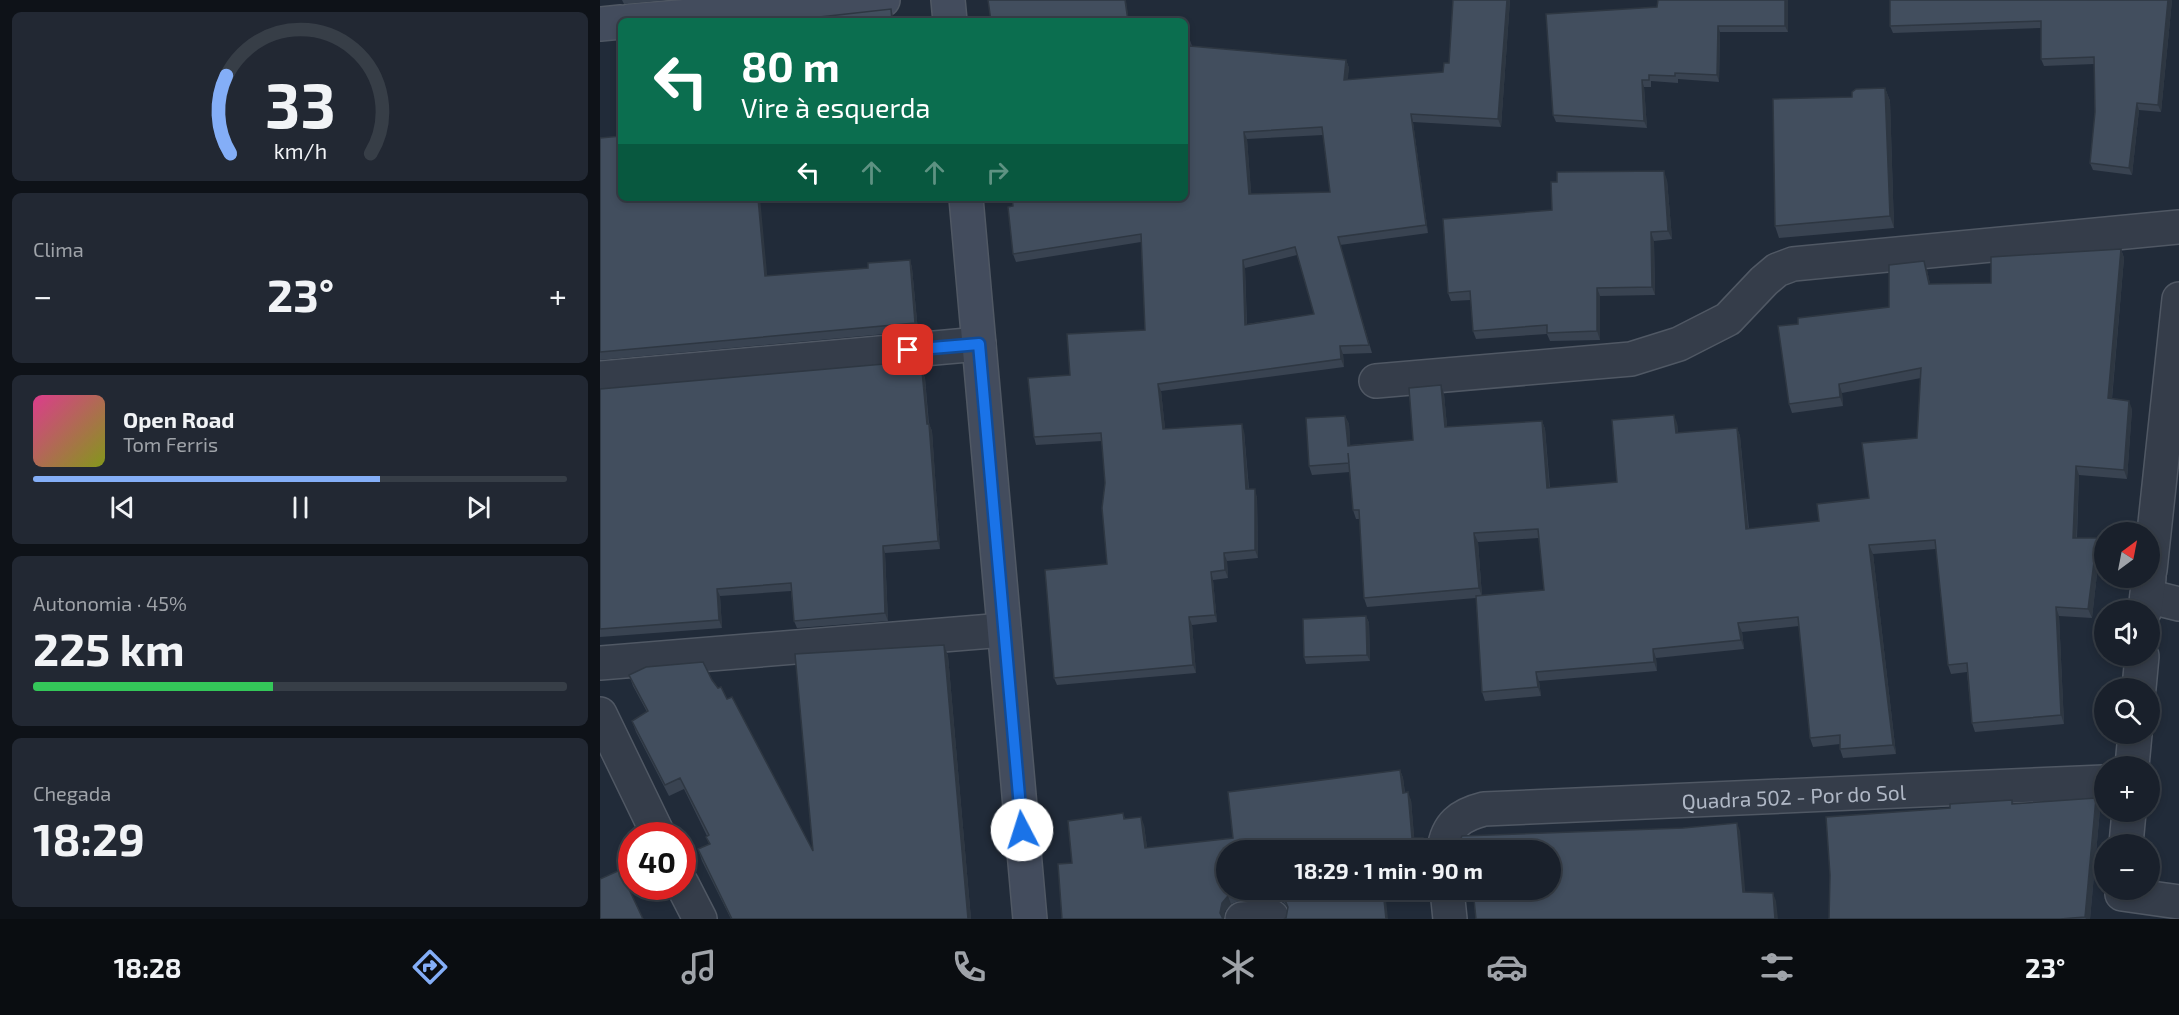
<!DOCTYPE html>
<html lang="pt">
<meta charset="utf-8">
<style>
:root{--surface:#19202b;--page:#222833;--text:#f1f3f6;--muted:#9fa3a9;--line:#373e47;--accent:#84aef7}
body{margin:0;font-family:"Exo 2",sans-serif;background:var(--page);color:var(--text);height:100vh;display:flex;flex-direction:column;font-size:22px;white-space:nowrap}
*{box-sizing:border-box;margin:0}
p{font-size:20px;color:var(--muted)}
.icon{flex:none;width:33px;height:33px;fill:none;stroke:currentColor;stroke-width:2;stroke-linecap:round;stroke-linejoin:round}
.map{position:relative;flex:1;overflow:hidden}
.panel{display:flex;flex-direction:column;gap:12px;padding:12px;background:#0e1218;width:600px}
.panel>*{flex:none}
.hud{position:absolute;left:18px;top:18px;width:570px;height:183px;border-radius:9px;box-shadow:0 3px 9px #0003,0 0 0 2px var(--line);background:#0b6e4f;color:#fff;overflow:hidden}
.needle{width:39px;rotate:32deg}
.tools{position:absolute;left:1494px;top:522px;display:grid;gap:12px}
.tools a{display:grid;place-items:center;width:66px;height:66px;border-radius:50%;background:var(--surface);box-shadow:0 3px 9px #0003,0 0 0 2px var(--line);font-size:30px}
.speed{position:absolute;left:18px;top:822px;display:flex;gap:12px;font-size:30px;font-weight:700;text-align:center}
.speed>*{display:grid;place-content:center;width:78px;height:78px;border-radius:50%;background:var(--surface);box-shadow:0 3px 9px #0003,0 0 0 2px var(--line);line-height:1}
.speed .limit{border:9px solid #d22;background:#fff;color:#111}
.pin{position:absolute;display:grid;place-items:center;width:51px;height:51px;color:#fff;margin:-26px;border-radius:12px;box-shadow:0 3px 9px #0006}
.me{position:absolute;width:66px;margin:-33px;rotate:355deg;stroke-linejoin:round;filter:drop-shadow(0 0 4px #0008)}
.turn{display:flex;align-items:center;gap:21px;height:126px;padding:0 24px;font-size:27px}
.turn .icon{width:78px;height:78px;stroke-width:2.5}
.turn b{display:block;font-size:42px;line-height:51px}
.lanes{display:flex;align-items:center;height:57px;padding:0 24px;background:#0003;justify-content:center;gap:30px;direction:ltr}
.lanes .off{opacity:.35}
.big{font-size:45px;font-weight:700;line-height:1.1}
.panel .widget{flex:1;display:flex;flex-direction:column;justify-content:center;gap:9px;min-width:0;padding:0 21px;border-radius:9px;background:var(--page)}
.panel .dial{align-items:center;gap:0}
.dial svg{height:156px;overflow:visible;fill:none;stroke:var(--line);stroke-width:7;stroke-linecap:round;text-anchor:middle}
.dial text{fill:var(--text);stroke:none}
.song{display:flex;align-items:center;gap:18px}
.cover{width:72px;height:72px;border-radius:9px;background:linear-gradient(135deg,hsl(330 70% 55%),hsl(70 70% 35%))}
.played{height:6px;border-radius:3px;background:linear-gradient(90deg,var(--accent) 65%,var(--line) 65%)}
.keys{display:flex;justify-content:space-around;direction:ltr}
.heat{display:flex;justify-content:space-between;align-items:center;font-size:33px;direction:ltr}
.charge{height:9px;border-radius:4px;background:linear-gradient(90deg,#34c759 45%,var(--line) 0)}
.trip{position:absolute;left:616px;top:840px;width:345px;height:60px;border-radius:30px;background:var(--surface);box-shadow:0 3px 9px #0003,0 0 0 2px var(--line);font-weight:700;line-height:60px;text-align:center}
.tab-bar{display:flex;height:96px;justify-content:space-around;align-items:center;background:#0a0d11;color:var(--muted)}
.tab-bar .icon{width:42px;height:42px}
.tab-bar .on{color:var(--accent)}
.tab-bar b{font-size:27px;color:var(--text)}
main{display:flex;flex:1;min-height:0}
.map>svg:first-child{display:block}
</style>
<main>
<section class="panel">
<div class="widget dial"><svg viewBox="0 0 100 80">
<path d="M14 69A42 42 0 1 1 86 69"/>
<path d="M14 69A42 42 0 0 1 12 29" stroke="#84aef7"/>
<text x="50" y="56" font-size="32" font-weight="700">33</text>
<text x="50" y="72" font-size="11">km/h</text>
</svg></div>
<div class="widget"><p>Clima</p>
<div class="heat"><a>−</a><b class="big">23°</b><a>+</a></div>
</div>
<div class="widget">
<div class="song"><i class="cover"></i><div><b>Open Road</b><p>Tom Ferris</p></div></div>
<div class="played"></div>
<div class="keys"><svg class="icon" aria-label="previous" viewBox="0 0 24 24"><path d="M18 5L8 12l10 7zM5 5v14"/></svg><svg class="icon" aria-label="pause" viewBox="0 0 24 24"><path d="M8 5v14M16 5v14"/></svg><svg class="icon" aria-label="next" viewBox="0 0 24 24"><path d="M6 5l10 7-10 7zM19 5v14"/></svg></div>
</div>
<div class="widget"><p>Autonomia · 45%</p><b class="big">225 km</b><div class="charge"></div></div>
<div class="widget"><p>Chegada</p><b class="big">18:29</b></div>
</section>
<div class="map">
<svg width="1579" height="919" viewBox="0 0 1579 919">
<rect width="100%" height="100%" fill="#212b39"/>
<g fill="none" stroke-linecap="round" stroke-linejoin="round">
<g stroke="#505864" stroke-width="36">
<g id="street">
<path d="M0 378 379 344"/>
<path d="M776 381 1031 359 1079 344 1128 319 1164 281 1177 270 1193 264 1579 227"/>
<path d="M1550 570 1579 299"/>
<path d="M1547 596 1579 604"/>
<path d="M1545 610 1549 578"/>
<path d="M0 663 404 630"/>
<path d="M1539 688 1542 656"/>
<path d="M0 714 59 836"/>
<path d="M1532 766 1535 734"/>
<path d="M1526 844 1529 812"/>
<path id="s1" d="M844 850C847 825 860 815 884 809L1504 782"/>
<path d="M82 884 100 919"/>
<path d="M847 890 850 919"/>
<path d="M1522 894 1579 902"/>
<path d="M642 919 672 917"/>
</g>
</g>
<g stroke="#505864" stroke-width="36">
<path id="secondary" d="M348 0 350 21
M30 21 283 0
M0 24 21 22
M366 198 430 919"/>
</g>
<use href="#street" stroke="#353d4a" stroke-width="33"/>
<use href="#secondary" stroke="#434c5d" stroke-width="33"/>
</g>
<path fill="#394351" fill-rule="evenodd" d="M22 0H68L24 4Z
M853 0H910L901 127 813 122 828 233 740 245 772 353 743 354 744 367 561 391 565 429 644 431 649 489 657 497 658 558 627 561 628 578 613 580 617 622 592 625 596 673 457 685 454 678 507 564 505 483 502 441 436 445 434 437 470 375 545 330 541 242 416 262 413 254V206L588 35 592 46 746 60 749 68 747 80 843 72 849 63ZM723 135 730 192 651 194 647 139ZM697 255 714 314 647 324 645 268Z
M1188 0V32H1120L1119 82 1078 79V83L1051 81V87H1044L1047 128 956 122 953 115 946 14Z
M1290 0H1572L1561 112 1539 110 1532 175 1493 170 1490 163 1495 112 1494 64 1444 66 1441 59V28L1293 33 1290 26Z
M1285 88 1290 101 1294 228 1179 238 1175 226 1252 97Z
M0 138 167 276 268 268 310 260 312 268 318 331 0 360Z
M1067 180 1072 239 1054 241 1055 295 1000 296V340L950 341 947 334 876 339 873 331 871 300 851 301 848 293 952 210Z
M1521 249 1524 258 1512 399 1532 409 1527 479 1479 475 1477 538 1500 547 1492 618 1459 616 1464 724 1375 732 1372 723 1367 672 1351 674 1348 665 1336 549 1273 554 1296 754 1243 758 1240 749V744L1213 747 1210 738 1199 626 1142 632 1144 649 1056 658 1057 671 939 681 941 696 885 701 882 692 876 598 767 607 764 598 760 519H756L753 510 750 472 712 475 709 466 745 416 749 424 750 445 813 440 841 385 844 394 847 427 942 421 945 429 950 488 1017 482 1077 423 1078 433 1137 428 1140 436 1149 529 1219 521 1269 498 1317 438 1321 378 1242 393 1243 406 1192 413 1189 404 1198 324 1289 307 1327 270 1330 284 1391 283ZM939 538 944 590 882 596 878 542Z
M318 361 321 371H322L325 378 329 424 332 431 340 549 285 553 288 621 197 628 194 621 191 591 120 596 122 628 0 637V389Z
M766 616 769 623 770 661 706 664 704 657Z
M344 645 348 656 371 919H131L102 861 98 849 109 844 106 837 107 836 84 789 69 796 36 732 32 721 47 712 33 686 29 675 112 680 213 851Z
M800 770 803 778 805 793 811 800 814 838H823L826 846 627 890H795L785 891 686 918 688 907 681 900 671 898 641 900 631 904 625 911 472 863 523 813 525 819 544 825 547 848 633 838Z
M1496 798 1500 809 1490 919H1229L1350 808 1412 800 1414 804Z"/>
<path fill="#2e3742" d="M525 0H526L529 21H528Z
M907 0H910L901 127 898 119Z
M1185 0H1188V32L1185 26Z
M1568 0H1572L1561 112 1558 105Z
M291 9 293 16V21H292Z
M1118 26 1120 32 1119 82 1117 75Z
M746 60 749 68 747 88 744 80Z
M1042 80 1044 87 1047 128 1044 121Z
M1285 88 1290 101 1294 228 1290 216Z
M1537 103 1539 110 1532 175 1529 168Z
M811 114 813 122 828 233 826 225Z
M644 132 647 139 652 202 649 194Z
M1064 171 1067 180 1072 239 1068 231Z
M158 198H160L168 284 165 276Z
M1051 232 1054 241 1055 295 1052 287Z
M1521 249 1524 258 1511 407 1508 398Z
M310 260 312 268 318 331 315 323Z
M643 260 645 268 647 332 645 325Z
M1324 261 1327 270 1332 293 1329 284Z
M997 288 1000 296V340L997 331Z
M740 346 743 354 744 367 741 359Z
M322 371 325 378 329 431 327 424Z
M558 384 561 391 566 437 563 429Z
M1239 384 1242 393 1243 406 1240 397Z
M841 385 844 394 848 436 845 427Z
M1529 401 1532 409 1527 479 1524 470Z
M1074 415 1077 423 1079 442 1076 433Z
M745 416 749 424 751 454 748 446Z
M942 421 945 429 950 497 947 488Z
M329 424 332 431 340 549 338 541Z
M642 424 644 431 649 496 646 489Z
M1137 428 1140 436 1149 538 1146 529Z
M1476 466 1479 475 1476 546 1473 538Z
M655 489 657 497 658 558 655 550Z
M874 533 878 542 882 597 879 588Z
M1497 538 1500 547 1492 618 1488 609Z
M1269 545 1273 554 1296 754 1293 745Z
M283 546 285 553 288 621 285 613Z
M624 553 627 561 628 578 625 570Z
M611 572 613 580 617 622 615 615Z
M117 589 120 596 122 628 119 620Z
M1456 607 1459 616 1464 724 1461 715Z
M766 616 769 623 770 661 767 655Z
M589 617 592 625 596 673 593 665Z
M1138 623 1142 632 1144 649 1141 640Z
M344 645 348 656 371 919H368Z
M1053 649 1056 658 1057 671 1054 662Z
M936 672 939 681 941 696 938 687Z
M800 770 803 778 806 801 803 793Z
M808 792 811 800 815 846 812 838Z
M1496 798 1500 809 1490 919H1486L1485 917Z
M541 817 544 825 548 856 545 848Z
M1137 823 1140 831 1146 900 1143 892Z
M823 838 826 846V850H824Z
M783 890H785L788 919H786Z
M1173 893 1176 901 1178 919H1175Z
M628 896 631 904 625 911 624 919H623L620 913 622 903Z"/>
<path fill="#424e5e" stroke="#2e3742" stroke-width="1.5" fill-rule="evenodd" d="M388 0H525L528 21H391Z
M853 0H907L898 119 811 114 826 225 738 237 769 345 740 346 741 359 558 384 563 429 642 424 646 489H655V550L624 553 625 570 611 572 615 615 589 617 593 665 454 678 445 570 507 564 502 508 505 483 501 433 434 437 428 378 470 375 467 334 545 330 541 234 413 254 408 207 413 206 412 198H585V35H588L590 46 746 60 744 80 843 72 844 63H849ZM722 127 730 192 649 194 644 132ZM695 247 714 314 645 325 643 260Z
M1058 0H1185V26H1118L1117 75 1075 73V76L1049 75V80H1042L1044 121 953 115 946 14 1057 7Z
M1290 0H1568L1558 105 1537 103 1529 168 1490 163 1495 112 1494 57 1441 59V21L1290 26Z
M291 9 292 21H202V19Z
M1285 88 1290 216 1175 226 1173 99 1252 97V92L1256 89Z
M21 136V198H158L165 276 268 268V263L310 260 315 323 0 352V138Z
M1064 171 1068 231 1051 232 1052 287 997 288V331L947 333V325L873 331 870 291 848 293 843 219 952 210 951 182H957V172Z
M1521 249 1508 398 1529 401 1524 470 1476 466 1473 538H1497L1488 609 1456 607 1461 715 1372 723 1367 663 1348 665 1335 540 1269 545 1293 745 1240 749V735L1210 738 1198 617 1138 623 1141 640 1053 649 1054 662 936 672 938 687 882 692 876 596 944 590 938 529 874 533 879 588 764 598 759 510H753L748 453 749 463 709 466 706 418 745 416 748 446 813 440 809 388 841 385 845 427 942 421 947 488 1017 482 1012 420 1074 415 1076 433 1137 428 1146 529 1219 521 1217 504 1269 498 1262 443 1317 438 1321 368 1239 384 1240 397 1189 404 1178 326 1198 324V318L1289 307V265L1324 261 1329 284 1391 283V257Z
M318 361 319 372 322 371 327 424H329L338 541 283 546 285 613 194 621 191 583 117 589 119 620 0 629V389Z
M766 616 767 655 704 657 703 619Z
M344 645 368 919H132L98 849 110 844 106 837 109 835 80 778 65 785 32 721 48 711 29 675 46 667 103 662 112 680 118 688 121 687 127 699 132 697 213 851 195 654Z
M800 770 803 793 808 792 812 838H823L824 849 825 850H627V890H783L786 919H684L686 918 688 907 684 898 678 892 668 890 638 892 628 896 622 903 620 913 623 919H462L458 864 472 863 468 821 523 813 524 819 541 817 545 848 633 838 628 792Z
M1496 798 1485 917 1460 919H1229L1230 875 1226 817 1350 808V804L1412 800V804Z
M1137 823 1143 892 1173 893 1175 919H876L873 890H951V850H856L862 836 1083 828Z
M20 870 43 919H0V879Z"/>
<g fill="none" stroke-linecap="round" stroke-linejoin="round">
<g stroke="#114b97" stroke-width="15">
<path id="route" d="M308 350 379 344 422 830"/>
</g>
<use href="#route" stroke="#1a73e8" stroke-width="10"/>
</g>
<g text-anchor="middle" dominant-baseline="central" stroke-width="6" stroke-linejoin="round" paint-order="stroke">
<g font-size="21" fill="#b0b8c6" stroke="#1b222e">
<text stroke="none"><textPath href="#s1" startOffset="372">Quadra 502 - Por do Sol</textPath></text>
</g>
</g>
</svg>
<div class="tools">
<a><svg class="needle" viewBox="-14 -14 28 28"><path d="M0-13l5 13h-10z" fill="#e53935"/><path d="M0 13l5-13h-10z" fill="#9fa3a9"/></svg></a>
<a><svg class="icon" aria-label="sound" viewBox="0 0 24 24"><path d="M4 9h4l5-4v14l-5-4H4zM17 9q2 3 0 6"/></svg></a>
<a><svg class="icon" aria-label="search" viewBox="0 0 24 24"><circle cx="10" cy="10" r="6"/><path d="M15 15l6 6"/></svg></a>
<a>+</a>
<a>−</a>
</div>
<div class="speed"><div class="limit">40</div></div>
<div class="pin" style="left:308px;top:350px;background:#d93025"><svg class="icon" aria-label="arrive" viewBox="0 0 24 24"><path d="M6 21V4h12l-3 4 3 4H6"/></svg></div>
<svg class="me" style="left:422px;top:830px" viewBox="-20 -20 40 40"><circle r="19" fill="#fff"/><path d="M0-13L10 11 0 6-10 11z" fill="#1a73e8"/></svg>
<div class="trip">18:29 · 1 min · 90 m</div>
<div class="hud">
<div class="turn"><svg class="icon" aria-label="left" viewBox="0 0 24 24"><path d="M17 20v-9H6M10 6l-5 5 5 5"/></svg><div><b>80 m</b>Vire à esquerda</div></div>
<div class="lanes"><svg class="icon" aria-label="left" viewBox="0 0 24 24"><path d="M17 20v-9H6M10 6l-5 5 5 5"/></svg><svg class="icon off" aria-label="ahead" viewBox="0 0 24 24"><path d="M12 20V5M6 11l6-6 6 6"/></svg><svg class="icon off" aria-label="ahead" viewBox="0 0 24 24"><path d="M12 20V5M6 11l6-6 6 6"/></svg><svg class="icon off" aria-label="right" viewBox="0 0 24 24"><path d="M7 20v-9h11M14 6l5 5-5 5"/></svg></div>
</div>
</div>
</main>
<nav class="tab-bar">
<b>18:28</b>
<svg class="icon on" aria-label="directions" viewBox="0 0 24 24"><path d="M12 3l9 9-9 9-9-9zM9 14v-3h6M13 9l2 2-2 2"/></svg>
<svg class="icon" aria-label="music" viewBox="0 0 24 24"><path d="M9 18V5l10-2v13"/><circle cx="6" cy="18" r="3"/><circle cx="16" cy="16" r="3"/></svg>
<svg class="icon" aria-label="phone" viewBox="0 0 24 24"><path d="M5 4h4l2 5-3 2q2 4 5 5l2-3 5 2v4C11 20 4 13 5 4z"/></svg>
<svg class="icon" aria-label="climate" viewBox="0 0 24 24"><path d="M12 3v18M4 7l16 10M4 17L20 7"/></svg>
<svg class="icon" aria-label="car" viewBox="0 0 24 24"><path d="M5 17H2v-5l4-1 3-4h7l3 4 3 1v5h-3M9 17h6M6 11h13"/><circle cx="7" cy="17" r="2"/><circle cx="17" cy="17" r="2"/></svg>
<svg class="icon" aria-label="filters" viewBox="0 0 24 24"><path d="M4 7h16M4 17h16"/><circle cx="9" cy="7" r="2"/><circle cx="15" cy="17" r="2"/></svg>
<b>23°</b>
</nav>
